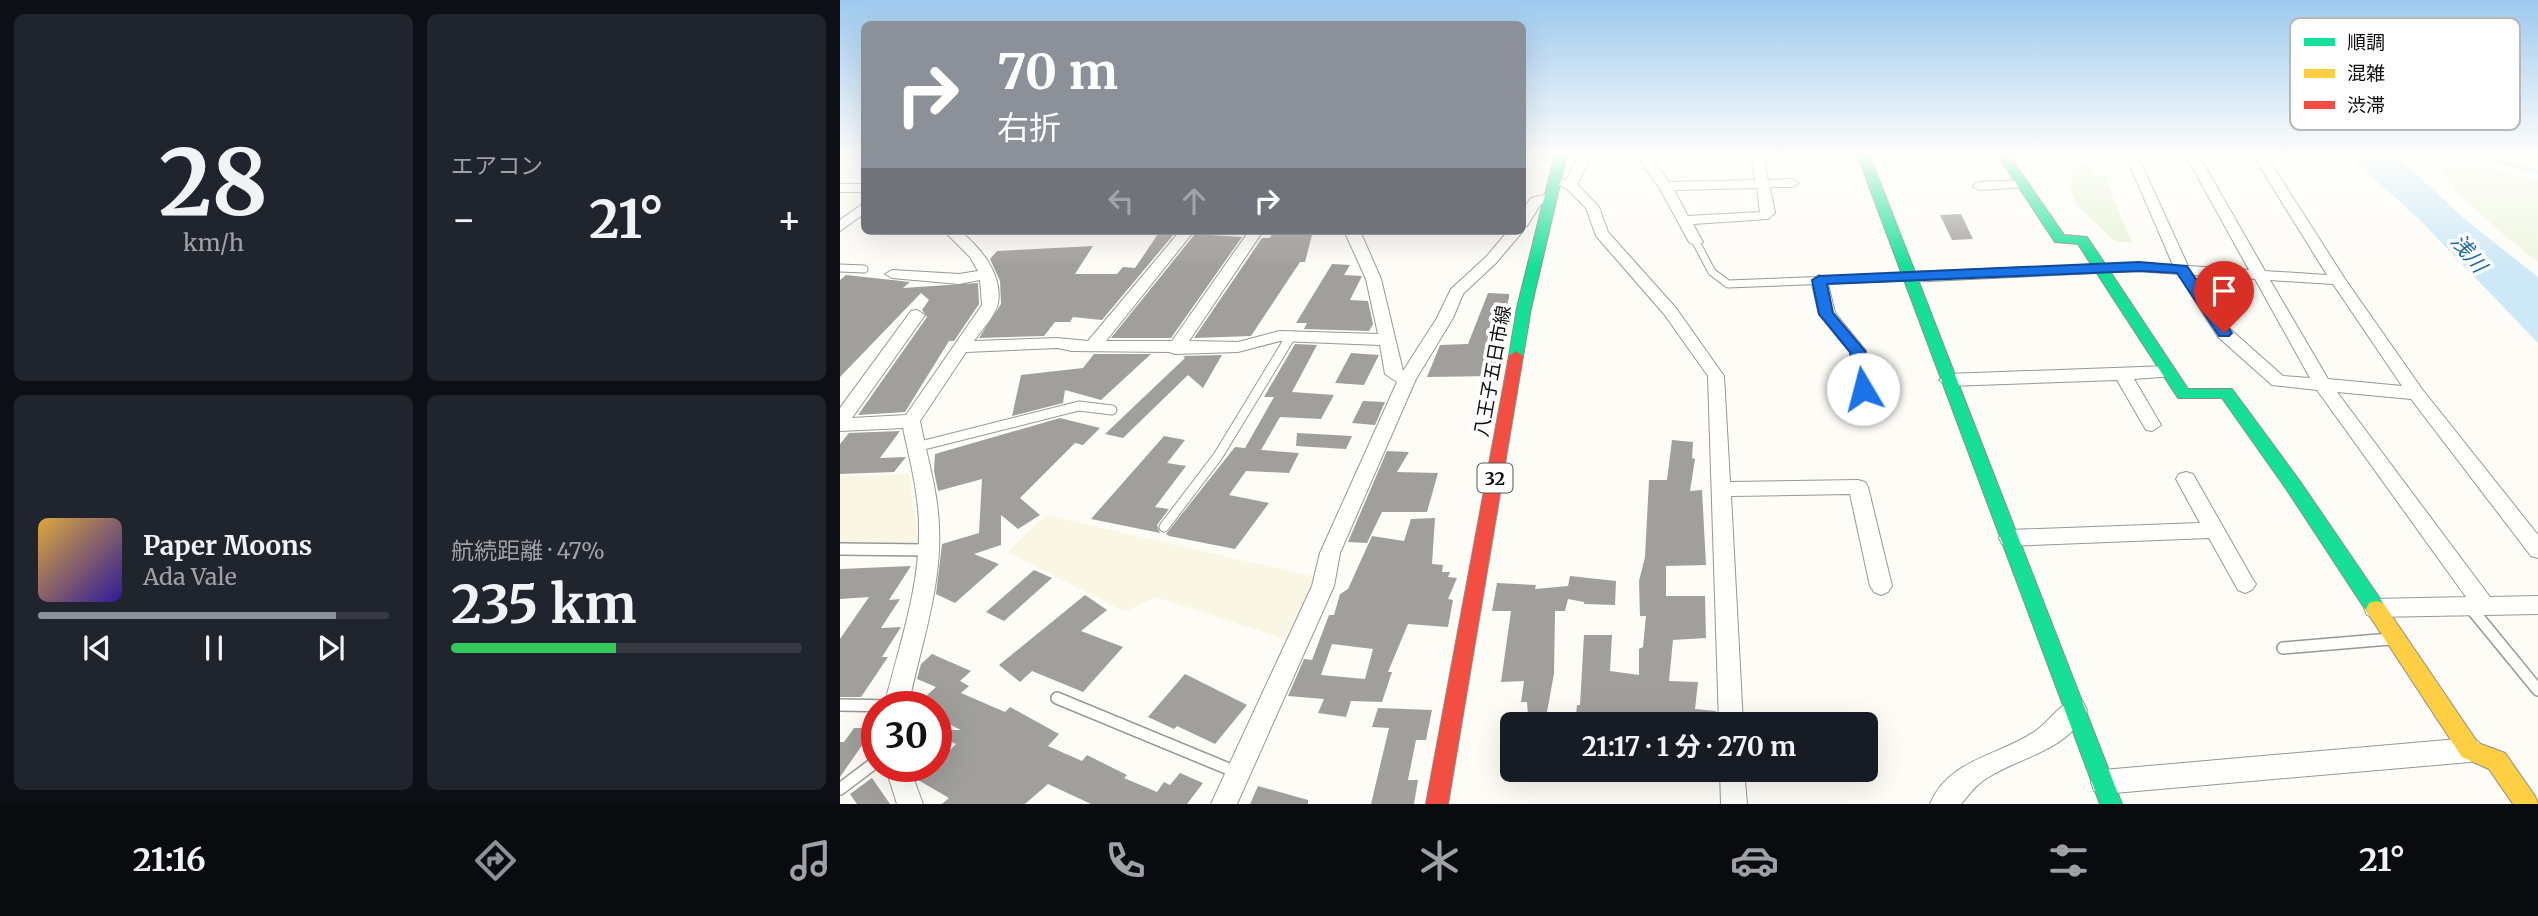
<!DOCTYPE html>
<html lang="ja">
<meta charset="utf-8">
<style>
:root{--surface:#171b24;--page:#20242c;--text:#f1f3f6;--muted:#9ea1a6;--line:#363941;--accent:#8c9099}
body{margin:0;font-family:Merriweather,"Noto Sans JP",serif;background:var(--page);color:var(--text);height:100vh;display:flex;flex-direction:column;font-size:26px;white-space:nowrap}
*{box-sizing:border-box;margin:0}
p{font-size:23px;color:var(--muted)}
.icon{flex:none;width:38px;height:38px;fill:none;stroke:currentColor;stroke-width:2;stroke-linecap:round;stroke-linejoin:round}
.map{position:relative;flex:1;overflow:hidden}
.sheet{display:flex;flex-direction:column;gap:14px;padding:14px;background:#0d0f14;width:840px}
.sheet>*{flex:none}
.top-card{position:absolute;left:21px;top:21px;width:665px;height:214px;border-radius:10px;box-shadow:0 7px 28px #0002;background:#8c9099;color:#fff;overflow:hidden}
.speed{position:absolute;left:21px;top:691px;display:flex;gap:14px;font-size:35px;font-weight:700;text-align:center}
.speed>*{display:grid;place-content:center;width:91px;height:91px;border-radius:50%;background:var(--surface);box-shadow:0 7px 28px #0002;line-height:1}
.speed .limit{border:10px solid #d22;background:#fff;color:#111}
.pin{position:absolute;display:grid;place-items:center;width:60px;height:60px;color:#fff;margin:-72px -30px;border-radius:50% 50% 50% 0;rotate:-45deg;box-shadow:0 0 7px #0007}
.pin .icon{rotate:45deg}
.me{position:absolute;width:77px;margin:-38px;rotate:352deg;stroke-linejoin:round;filter:drop-shadow(0 0 5px #0008)}
.turn{display:flex;align-items:center;gap:24px;height:147px;padding:0 21px;font-size:32px}
.turn .icon{width:91px;height:91px;stroke-width:2.5}
.turn b{display:block;font-size:49px;line-height:60px}
.lanes{display:flex;align-items:center;height:66px;padding:0 21px;background:#0003;justify-content:center;gap:35px;direction:ltr}
.lanes .off{opacity:.35}
.big{font-size:52px;font-weight:700;line-height:1.1}
.sheet .tile{flex:1;display:flex;flex-direction:column;justify-content:center;gap:10px;min-width:0;padding:0 24px;border-radius:10px;background:var(--page)}
.sheet .dial{align-items:center;gap:0}
.dial b{font-size:91px;line-height:1}
.song{display:flex;align-items:center;gap:21px}
.cover{width:84px;height:84px;border-radius:10px;background:linear-gradient(135deg,hsl(40 70% 55%),hsl(250 70% 35%))}
.played{height:7px;border-radius:4px;background:linear-gradient(90deg,var(--accent) 85%,var(--line) 85%)}
.keys{display:flex;justify-content:space-around;direction:ltr}
.heat{display:flex;justify-content:space-between;align-items:center;font-size:38px;direction:ltr}
.charge{height:10px;border-radius:5px;background:linear-gradient(90deg,#34c759 47%,var(--line) 0)}
.sheet .tiles{flex:1;display:grid;gap:14px;grid-template-columns:repeat(2,1fr)}
.trip{position:absolute;left:660px;top:712px;width:378px;height:70px;border-radius:10px;background:var(--surface);box-shadow:0 7px 28px #0002;font-weight:700;line-height:70px;text-align:center}
.dock{display:flex;height:112px;justify-content:space-around;align-items:center;background:#090b0e;color:var(--muted)}
.dock .icon{width:49px;height:49px}
.dock .on{color:var(--accent)}
.dock b{font-size:32px;color:var(--text)}
main{display:flex;flex:1;min-height:0}
.map>svg:first-child{display:block}
</style>
<main>
<section class="sheet">
<div class="tiles">
<div class="tile dial"><b>28</b><p>km/h</p></div>
<div class="tile"><p>エアコン</p>
<div class="heat"><a>−</a><b class="big">21°</b><a>+</a></div>
</div>
<div class="tile">
<div class="song"><i class="cover"></i><div><b>Paper Moons</b><p>Ada Vale</p></div></div>
<div class="played"></div>
<div class="keys"><svg class="icon" aria-label="previous" viewBox="0 0 24 24"><path d="M18 5L8 12l10 7zM5 5v14"/></svg><svg class="icon" aria-label="pause" viewBox="0 0 24 24"><path d="M8 5v14M16 5v14"/></svg><svg class="icon" aria-label="next" viewBox="0 0 24 24"><path d="M6 5l10 7-10 7zM19 5v14"/></svg></div>
</div>
<div class="tile"><p>航続距離 · 47%</p><b class="big">235 km</b><div class="charge"></div></div>
</div>
</section>
<div class="map">
<svg width="1698" height="804" viewBox="0 0 1698 804">
<rect width="100%" height="100%" fill="#fdfcf7"/>
<path fill="#f9f7e4" d="M69 474 78 539 71 543 0 542V476Z
M206 515 476 577 444 639 316 597 285 612 167 552Z"/>
<path fill="#e7f3d7" d="M1235 164H1247L1252 175 1264 176 1292 243 1275 241 1237 205 1230 186Z"/>
<path fill="#f0f6e1" d="M1606 156 1698 181V262C1677 246 1597 183 1598 158Z"/>
<path fill="#cde8f7" d="M1507 154H1554L1627 221 1698 277V343L1579 219Z"/>
<g fill="none" stroke-linecap="round" stroke-linejoin="round">
<path stroke="#cde8f7" stroke-width="4.5" d="M1637 154 1698 172"/>
</g>
<path fill="#a19f9c" fill-rule="evenodd" d="M1121 214 1133 239 1112 240 1100 215Z
M434 231H473L465 262H460L411 336 354 338 422 238H430Z
M318 234H334L262 320 233 317 230 322H215L204 336 139 338 161 304 160 281 150 259 157 251 253 246 235 274H277L283 267 295 268Z
M355 234 402 237 331 338H271Z
M492 264 510 265 504 275 522 276 510 300 528 301 533 324 529 331 464 329 467 323H456Z
M6 275 70 282 63 288 138 283 139 304 114 341H109L65 412 18 415 87 317 82 310 89 300 81 293 0 377V280Z
M648 293 669 294V298L655 344H660L654 376 587 377 600 345 628 344Z
M455 344 477 345 452 392 494 395 481 419 440 417 421 450 459 453 449 473 406 471 389 495 429 503 395 549 329 536 326 534 395 447 405 448 434 397H424Z
M511 353 539 355 524 385 495 383Z
M254 354H311L261 400 225 390 223 403 172 416 181 375 243 368Z
M382 355 363 388 348 375 283 438 265 434 345 358 343 356Z
M523 401 545 402 535 425 512 423Z
M220 418 260 428 243 445 235 443 180 498 200 515 178 529 161 515V545L134 554 159 564 115 603 96 594 102 544 139 533 142 479 98 491 94 471 95 454Z
M60 431 40 458 66 457 54 472 0 474V444L9 433Z
M457 433 512 436 506 449 456 446Z
M324 436 345 440 327 463 346 466 315 507 329 509 317 525 320 533 251 519Z
M832 440 853 442 852 458 855 459 850 491 862 490 866 565 826 566V596H865L866 638 833 640 829 681 858 682 855 709 876 711 877 724H735L737 705H740L744 635H772L770 671 799 675V649L803 647 806 616H800L799 581 805 557 809 480H827Z
M547 451 569 452 557 472 598 473 587 512H542L527 543 508 542Z
M595 518 592 564 603 565 602 572H610L608 577 617 578 608 599 613 600 608 627 568 624 548 672H552L542 702 511 701 506 717 478 713 484 699 448 696 464 659 472 660 489 615H494L500 594 508 589 532 536 564 541 571 519ZM492 644 533 649 525 679 481 675Z
M71 566 49 600 60 599 41 628 61 627 42 657H48L21 697H0V639L29 597 0 599V569Z
M194 570 212 578 164 621 146 612Z
M730 576 776 581 775 605 744 604V602L728 599 725 611H715L714 674 706 717 688 716 687 702H681L684 681 661 682 671 611H652L657 583 696 585 695 589 728 586Z
M245 595 267 610 241 631 283 647 243 692 192 671 180 682 159 665Z
M92 654 131 671 120 681 129 686 121 693 165 712 170 707 219 734 208 746 242 761 247 755 287 775 284 778 317 792 324 782 330 785 340 773 363 783 347 804H251L208 784 185 804H102L109 798 78 780 96 766V763L116 744 96 735V730H121L96 718V707H74L96 687 77 679 81 664Z
M345 674 407 705 375 744 337 726 334 729 308 717Z
M538 708 592 710 586 740H576L568 780H578L574 804H531L549 728 532 727Z
M14 728H34L0 777V742H4Z
M32 778 50 804H17L10 794Z
M418 786 468 800V804H410Z"/>
<g fill="none" stroke-linecap="round" stroke-linejoin="round">
<g stroke="#979795" stroke-width="9">
<path id="lane-far2" d="M856 242 872 272 888 284 1068 277
M0 268 24 269"/>
</g>
<g stroke="#979795" stroke-width="11">
<path id="lane-far1" d="M76 447 239 406 272 410
M324 527 378 456 451 336"/>
</g>
<g stroke="#979795" stroke-width="14">
<path id="lane" d="M0 549 87 550
M1630 607 1698 690
M1443 648 1550 639
M217 698 396 772
M0 705 54 706
M0 789 37 761"/>
</g>
<g stroke="#979795" stroke-width="2">
<path id="street" d="M740 154H753L737 184 759 207 768 232 836 308 884 376 890 482 1018 480 1025 482 1028 487 1052 586 1048 592 1041 595 1034 592 1030 586 1010 494 891 496 903 724H879L868 376 824 314 756 236 746 208 726 188 707 182 714 178 726 180Z
M795 154H808L829 182 915 180 911 154H923L928 180 952 179 959 183 952 187H930L935 213 928 219 853 224 863 242 856 246 849 242 819 187ZM917 188 920 212 848 216 834 190Z
M1285 154H1297L1348 266 1409 270 1345 154H1358L1425 271 1487 275 1412 154H1425L1505 279 1582 389 1698 535V558L1691 556 1571 399 1497 392 1650 597 1698 596V614L1535 617 1527 615 1524 608 1527 601 1535 599 1626 597 1477 390 1432 385 1378 337 1338 274 1299 271 1068 282 1060 277 1068 272 1299 263 1333 265ZM1353 275 1415 279 1470 378 1443 376 1390 329ZM1430 280 1493 284 1562 386 1488 379Z
M1182 180 1189 184 1187 187 1139 190 1132 186 1139 182Z
M0 184H24V192H0Z
M711 193 718 197 716 200 701 204 687 226 682 227V211L691 198Z
M24 203V214L0 231V220Z
M104 231H120C140 247 163 274 158 303 156 315 141 331 134 341L217 338 248 341 340 231H354L266 341H332L409 231H423L349 341 398 342 440 331 538 334 526 279 506 235V231H520L541 279 563 371 597 318 611 289 646 257 668 231H683L656 263 623 294 613 318 576 379 500 553 494 586 397 804H371L472 586 480 553 557 382 545 374 540 345 440 341 398 352 335 354 329 352 232 351 217 348 126 352 80 421C87 457 98 491 99 527 102 588 80 648 68 707H44C58 649 80 589 79 528 79 494 70 461 63 428L0 431V408L71 311 77 310 85 315 12 418 66 415 142 305 140 280 119 284 52 278 45 274 52 270 119 274 138 271 130 257Z
M979 275 987 280 995 313 1026 351 1032 389 1029 393 1003 397 994 391 997 387 1014 384 1010 352 979 314 971 280Z
M1328 366 1336 372 1334 376 1294 379 1321 425 1312 431 1306 430 1277 380 1108 386 1099 380 1108 374Z
M1346 472 1353 474 1412 578 1416 584 1412 590 1405 593 1398 590 1369 538 1169 546 1162 544 1159 538 1162 532 1169 530 1360 523 1336 479 1339 474Z
M1235 699 1243 702 1247 710C1228 752 1177 757 1144 780 1135 786 1128 796 1121 804H1090C1109 758 1161 756 1197 730 1210 720 1219 705 1235 699Z
M1630 738 1639 742 1642 750 1639 758 1630 762 1263 794 1254 791 1251 782 1254 773 1263 770Z
M45 766H69L83 804H57Z
M880 770H904L907 804H881Z"/>
</g>
<g stroke="#8e8d8b" stroke-width="2">
<path id="fast" d="M715 154H727L691 308 683 356 676 361 669 356 677 308Z
M1017 154H1029L1282 804H1260Z
M1157 154H1168L1224 235 1247 237 1348 389H1392L1459 480 1543 603 1546 609 1543 615 1536 617 1529 615 1447 490 1382 398H1338L1238 244 1215 242Z"/>
</g>
<g stroke="#8e8d8b" stroke-width="2">
<path id="slow" d="M1536 601 1543 603 1638 743 1665 753 1695 796 1698 804H1673L1649 769 1622 757 1529 615 1526 609 1529 603Z"/>
</g>
<g stroke="#8e8d8b" stroke-width="2">
<path id="jam" d="M676 351 683 356 608 804H586L669 356Z"/>
</g>
<use href="#lane-far2" stroke="#fffffe" stroke-width="7"/>
<use href="#lane-far1" stroke="#fffffe" stroke-width="9"/>
<use href="#lane" stroke="#fffffe" stroke-width="11"/>
<use href="#street" fill="#fffffe" fill-rule="evenodd"/>
<use href="#fast" fill="#16e098" fill-rule="evenodd"/>
<use href="#slow" fill="#ffcf43" fill-rule="evenodd"/>
<use href="#jam" fill="#f24e42" fill-rule="evenodd"/>
</g>
<linearGradient id="sky" x2="0" y2="1"><stop stop-color="#9dc9ee"/><stop offset="0.58" stop-color="#fefefb"/><stop offset="1" stop-color="#fefefb" stop-opacity="0"/></linearGradient>
<rect width="1698" height="267" fill="url(#sky)"/>
<path fill="#1a73e8" stroke="#114b97" stroke-width="2" d="M1299 262 1347 266 1392 333 1389 336H1379L1337 273 1299 271 987 284 993 313 1025 351 1031 389 1023 394 1015 389 1010 352 979 314 972 280 979 276Z"/>
<g text-anchor="middle" dominant-baseline="central" stroke-width="7" stroke-linejoin="round" paint-order="stroke">
<rect fill="#fff" stroke="#585858" stroke-width="2" x="637.5" y="463.5" width="35" height="29" rx="5"/>
<g font-size="18" font-weight="bold" fill="#111">
<text x="655" y="478">32</text>
</g>
<g font-size="19" fill="#111" stroke="#fff">
<text transform="translate(652 371) rotate(-80)">八王子五日市線</text>
</g>
<g font-size="21" font-style="italic" fill="#1768a6" stroke="#fff">
<text transform="translate(1629 253) rotate(51)">浅川</text>
</g>
</g>
<rect x="1450" y="18" width="230" height="112" rx="10" fill="#fff" stroke="#b8b8b8" stroke-width="2"/>
<rect x="1464" y="38" width="31" height="8" fill="#16e098"/>
<rect x="1464" y="69" width="31" height="9" fill="#ffcf43"/>
<rect x="1464" y="101" width="31" height="8" fill="#f24e42"/>
<g font-size="19" fill="#111">
<text x="1507" y="49">順調</text>
<text x="1507" y="80">混雑</text>
<text x="1507" y="112">渋滞</text>
</g>
</svg>
<div class="speed"><div class="limit">30</div></div>
<div class="pin" style="left:1384px;top:333px;background:#d93025"><svg class="icon" aria-label="arrive" viewBox="0 0 24 24"><path d="M6 21V4h12l-3 4 3 4H6"/></svg></div>
<svg class="me" style="left:1023px;top:389px" viewBox="-20 -20 40 40"><circle r="19" fill="#fff"/><path d="M0-13L10 11 0 6-10 11z" fill="#1a73e8"/></svg>
<div class="trip">21:17 · 1 分 · 270 m</div>
<div class="top-card">
<div class="turn"><svg class="icon" aria-label="right" viewBox="0 0 24 24"><path d="M7 20v-9h11M14 6l5 5-5 5"/></svg><div><b>70 m</b>右折</div></div>
<div class="lanes"><svg class="icon off" aria-label="left" viewBox="0 0 24 24"><path d="M17 20v-9H6M10 6l-5 5 5 5"/></svg><svg class="icon off" aria-label="ahead" viewBox="0 0 24 24"><path d="M12 20V5M6 11l6-6 6 6"/></svg><svg class="icon" aria-label="right" viewBox="0 0 24 24"><path d="M7 20v-9h11M14 6l5 5-5 5"/></svg></div>
</div>
</div>
</main>
<nav class="dock">
<b>21:16</b>
<svg class="icon on" aria-label="directions" viewBox="0 0 24 24"><path d="M12 3l9 9-9 9-9-9zM9 14v-3h6M13 9l2 2-2 2"/></svg>
<svg class="icon" aria-label="music" viewBox="0 0 24 24"><path d="M9 18V5l10-2v13"/><circle cx="6" cy="18" r="3"/><circle cx="16" cy="16" r="3"/></svg>
<svg class="icon" aria-label="phone" viewBox="0 0 24 24"><path d="M5 4h4l2 5-3 2q2 4 5 5l2-3 5 2v4C11 20 4 13 5 4z"/></svg>
<svg class="icon" aria-label="climate" viewBox="0 0 24 24"><path d="M12 3v18M4 7l16 10M4 17L20 7"/></svg>
<svg class="icon" aria-label="car" viewBox="0 0 24 24"><path d="M5 17H2v-5l4-1 3-4h7l3 4 3 1v5h-3M9 17h6M6 11h13"/><circle cx="7" cy="17" r="2"/><circle cx="17" cy="17" r="2"/></svg>
<svg class="icon" aria-label="filters" viewBox="0 0 24 24"><path d="M4 7h16M4 17h16"/><circle cx="9" cy="7" r="2"/><circle cx="15" cy="17" r="2"/></svg>
<b>21°</b>
</nav>
